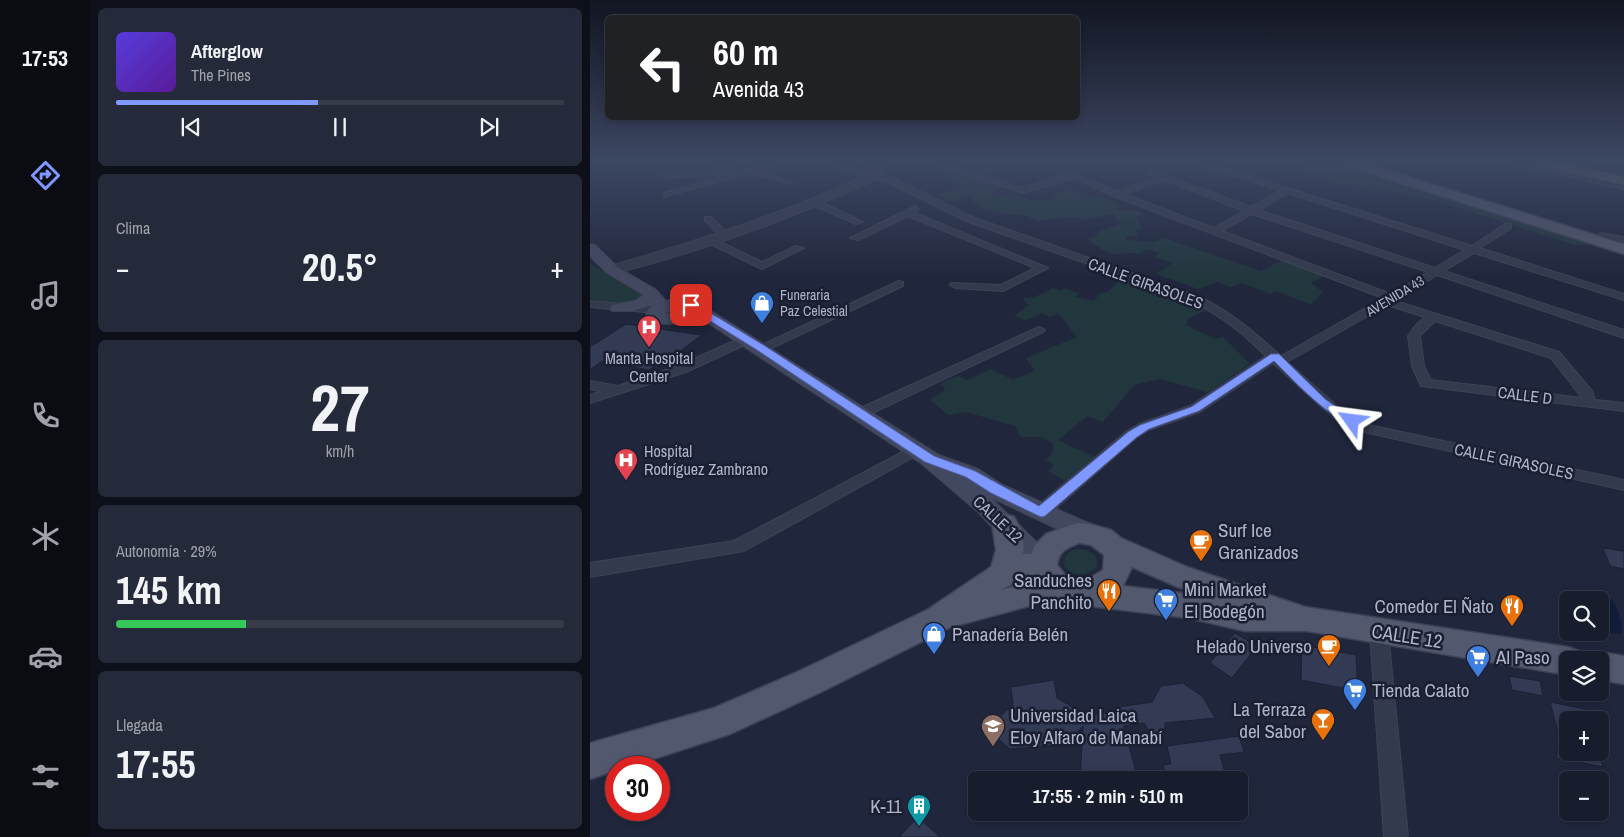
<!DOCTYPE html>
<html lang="es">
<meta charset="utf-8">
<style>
:root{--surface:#181d2e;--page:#252a3a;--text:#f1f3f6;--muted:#9fa2aa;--line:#363b4a;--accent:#7e98ff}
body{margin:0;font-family:"Archivo Narrow",sans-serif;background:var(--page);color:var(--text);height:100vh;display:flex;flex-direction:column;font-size:19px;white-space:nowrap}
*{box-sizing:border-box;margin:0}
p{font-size:16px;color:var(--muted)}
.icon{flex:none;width:28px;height:28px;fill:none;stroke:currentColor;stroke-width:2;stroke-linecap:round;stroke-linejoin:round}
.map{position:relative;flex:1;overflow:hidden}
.details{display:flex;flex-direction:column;gap:8px;padding:8px;background:#0d1019;width:500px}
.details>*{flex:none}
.banner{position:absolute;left:15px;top:15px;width:475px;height:105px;border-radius:8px;box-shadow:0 2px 8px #0003,0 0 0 1px var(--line);background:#202124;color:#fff;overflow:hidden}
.controls{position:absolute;left:969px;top:591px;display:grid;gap:10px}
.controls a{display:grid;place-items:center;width:50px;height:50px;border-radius:8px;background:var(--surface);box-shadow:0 2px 8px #0003,0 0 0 1px var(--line);font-size:25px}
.speed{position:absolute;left:15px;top:756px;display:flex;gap:10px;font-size:25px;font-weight:700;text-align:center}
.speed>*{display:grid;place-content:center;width:65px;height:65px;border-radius:50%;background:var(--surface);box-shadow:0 2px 8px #0003,0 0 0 1px var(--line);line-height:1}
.speed .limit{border:8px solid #d22;background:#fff;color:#111}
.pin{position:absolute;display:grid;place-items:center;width:42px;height:42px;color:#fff;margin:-21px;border-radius:10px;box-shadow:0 2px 8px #0006}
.me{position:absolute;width:55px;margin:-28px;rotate:301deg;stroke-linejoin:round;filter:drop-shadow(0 0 4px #0008)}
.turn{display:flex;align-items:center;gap:18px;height:105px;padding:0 25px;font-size:22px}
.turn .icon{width:65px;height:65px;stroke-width:2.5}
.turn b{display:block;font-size:35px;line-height:42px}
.big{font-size:38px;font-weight:700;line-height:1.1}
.details .widget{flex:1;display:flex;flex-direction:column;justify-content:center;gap:8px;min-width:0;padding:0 18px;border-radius:8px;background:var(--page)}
.details .dial{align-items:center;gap:0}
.dial b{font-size:65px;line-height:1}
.song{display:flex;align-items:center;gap:15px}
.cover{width:60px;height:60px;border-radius:8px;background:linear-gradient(135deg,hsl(250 70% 55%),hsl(270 70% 35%))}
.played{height:5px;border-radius:2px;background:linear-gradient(90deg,var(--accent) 45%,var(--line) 45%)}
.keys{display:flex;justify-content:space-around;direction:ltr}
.heat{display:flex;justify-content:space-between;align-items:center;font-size:28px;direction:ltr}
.charge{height:8px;border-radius:4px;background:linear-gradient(90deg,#34c759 29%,var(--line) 0)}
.trip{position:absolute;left:378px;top:771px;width:280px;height:50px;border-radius:8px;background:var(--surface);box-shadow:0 2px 8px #0003,0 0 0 1px var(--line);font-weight:700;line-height:50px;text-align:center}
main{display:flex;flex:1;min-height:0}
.dock{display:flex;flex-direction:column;width:90px;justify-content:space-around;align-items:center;background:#0a0c12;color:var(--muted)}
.dock .icon{width:35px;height:35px}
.dock .active{color:var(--accent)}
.dock b{font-size:22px;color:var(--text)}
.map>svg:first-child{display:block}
</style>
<main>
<nav class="dock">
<b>17:53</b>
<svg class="icon active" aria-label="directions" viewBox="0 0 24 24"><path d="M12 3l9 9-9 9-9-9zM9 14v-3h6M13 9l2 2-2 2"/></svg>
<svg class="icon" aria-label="music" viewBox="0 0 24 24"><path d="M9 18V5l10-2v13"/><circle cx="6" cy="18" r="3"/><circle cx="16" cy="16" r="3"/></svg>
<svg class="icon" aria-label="phone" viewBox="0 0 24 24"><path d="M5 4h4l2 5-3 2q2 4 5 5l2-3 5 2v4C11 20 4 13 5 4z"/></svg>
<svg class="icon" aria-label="climate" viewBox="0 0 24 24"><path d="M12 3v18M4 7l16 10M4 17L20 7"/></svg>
<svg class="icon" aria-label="car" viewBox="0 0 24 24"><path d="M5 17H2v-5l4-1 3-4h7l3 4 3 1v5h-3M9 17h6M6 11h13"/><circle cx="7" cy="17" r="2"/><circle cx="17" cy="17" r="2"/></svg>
<svg class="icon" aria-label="filters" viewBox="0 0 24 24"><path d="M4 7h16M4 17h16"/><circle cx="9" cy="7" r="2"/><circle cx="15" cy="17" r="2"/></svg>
</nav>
<section class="details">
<div class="widget">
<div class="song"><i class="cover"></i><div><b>Afterglow</b><p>The Pines</p></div></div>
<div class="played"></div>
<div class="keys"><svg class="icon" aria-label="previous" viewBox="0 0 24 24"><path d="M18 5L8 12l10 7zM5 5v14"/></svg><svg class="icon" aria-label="pause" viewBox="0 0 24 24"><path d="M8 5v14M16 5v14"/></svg><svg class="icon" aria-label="next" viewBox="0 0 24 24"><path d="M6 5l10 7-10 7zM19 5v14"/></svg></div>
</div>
<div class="widget"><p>Clima</p>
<div class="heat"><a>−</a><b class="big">20.5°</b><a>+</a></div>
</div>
<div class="widget dial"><b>27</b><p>km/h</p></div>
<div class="widget"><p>Autonomía · 29%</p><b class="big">145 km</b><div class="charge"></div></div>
<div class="widget"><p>Llegada</p><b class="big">17:55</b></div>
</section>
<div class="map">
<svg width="1034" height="837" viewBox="0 0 1034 837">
<rect width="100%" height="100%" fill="#20273d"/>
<path fill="#22363e" d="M698 161H744L1008 245H985L839 199 741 182Z
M365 172 393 178 409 187 402 194 415 197 423 193 438 200H462L461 195 480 189 504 198 509 196 529 206 527 209 539 212 542 209 555 215 546 216 553 228 545 231 549 236H537L536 240 563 242 574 238 671 271 696 258 738 274 721 283 733 292 721 305 686 291 680 294 653 283 640 287 628 282 608 289 566 274 583 263 565 257 570 253 557 249 549 254C539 251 538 254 529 254 516 254 506 246 497 238L508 236 507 232 530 224 523 214 496 220 484 217 447 221 437 216 408 213 388 207 379 196 362 202 347 195 373 186 355 176Z
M0 265 4 266 55 296C41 309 17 302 0 299Z
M534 277 592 297 617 310 599 318 596 325 625 339 633 337 660 364 618 392 569 379 544 385 513 422 497 416 468 440 504 457 475 481 458 471 464 465 456 460 463 451V443L451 437H431L425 426 376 412 358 415 340 400 355 390 351 383 368 376 377 380 401 369 423 380 444 371 436 358 487 337 468 313 460 317 452 313 436 320 424 316 439 305 433 299 447 296 463 288 471 291 475 288 489 294 485 297 504 301 511 292 516 293Z
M492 549C503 551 510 557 506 568 496 577 480 577 474 565L475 556 482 550Z"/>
<path fill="#131c3b" d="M1009 592C1024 592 1034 621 1032 634L1020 633 1010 624V600H1006V594Z"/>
<path fill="#323a54" stroke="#1b2134" d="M36 324 112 335 89 352H85L59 370 12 361 0 370V347Z
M1013 548 1034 551V569L1020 566Z
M645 633 667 646 642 678 620 663Z
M712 645 766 655 768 691 711 680Z
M919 676 950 681 953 696 922 690Z
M464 680 467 698 498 716 530 711 529 707 562 702 571 686 593 683 613 697 625 718 575 723 574 737 567 739 562 736 554 723 534 726 547 776 540 777 541 780H490L493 726 475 745 420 749 396 728 423 705 421 687Z
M960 702 995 709 998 720H978V752H1008L1013 767 966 758 967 752H973Z
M649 736 654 752 630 755 637 780H576L573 765 581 764 577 746Z
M328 817 350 837H309Z"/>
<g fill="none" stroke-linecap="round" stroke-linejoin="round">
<g stroke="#3d4356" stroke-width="2">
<path id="minor" d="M122 161H128L142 170V174L186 161H197L168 171 203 182 199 184 160 173 74 197V193L140 174 75 178 71 176 75 174 132 171 122 164Z
M225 161H236L303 178 382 217 608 296C644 314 661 330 691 356L793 298 523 196 484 178 433 193 343 164 350 162 433 188 476 174H485L526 191 568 178 560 175V171H563L661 207 690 191 600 161H611L882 246 915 224H921V228L890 248 1034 294V300L884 253 854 271 1034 330V338L847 275 805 301 969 352 1002 391 1005 400 1034 403V411L831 386 822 366 818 336 826 325 835 317 797 305 697 362 754 412 779 425 1034 480V490L770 431 744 418 683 363 610 412 559 430 547 437 457 516H445L443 512 445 508 537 431 549 424 600 406 676 356C651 332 632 316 600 300L376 221 297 182ZM575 180 654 211 624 228 534 194ZM698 193 875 250 845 268 669 210ZM662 214 838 272 801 294 632 231ZM845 321 961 358 992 398 841 380 834 366 830 336Z
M908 161H921L1034 185V189Z
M223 201H229L273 222 266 224 223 205Z
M325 206 329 209 325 213 458 268 413 291 365 288 360 285 361 283 411 285 445 268 318 216 268 240 260 238Z
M115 217H121L138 234V238H132L115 221Z
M1011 233 1034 237V243L1008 238 1006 236Z
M118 239H124L172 262 206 246 214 248 172 269 118 243Z
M309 281 313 282V286L175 351 171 352 165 348Z
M0 301 66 307 72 310 66 313 0 307Z
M449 327 455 330 453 332 276 416H266L264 413 266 410Z
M157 335 161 336 163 339 161 342 96 372 0 403V395L12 391 0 389V381L28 386 88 366Z
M326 445 333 450 331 453 154 551 0 577V563L144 541Z
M789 624 796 626 798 632 818 837H794L780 632 782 626Z"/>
</g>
<g stroke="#3d4356" stroke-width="2">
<path id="tertiary" d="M286 161H296L291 167 289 178C203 218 114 251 22 274L16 270 17 267C107 241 195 213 280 174L281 166Z"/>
</g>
<g stroke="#3d4356" stroke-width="2">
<path id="secondary" d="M0 244 5 245 27 267 65 289 76 301 87 298 107 302 349 455 388 469 413 485 507 527 510 533 507 539 498 542 489 539 400 497 460 555 464 562 460 569 451 571 442 569 388 512 332 464 106 315C92 325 75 326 59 320L56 313 62 305 43 311H22L20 308 22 305 45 301 54 295 17 273 0 256ZM87 308 93 309 84 314H73Z"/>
</g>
<g stroke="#3d4356" stroke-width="3">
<path id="primary" d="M749 161H767L1034 244V254L751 164Z
M415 514 424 517C431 528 435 541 433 554H441L445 545 456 534 487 523 500 524 521 530 531 538 597 567 715 607 978 647 989 651 994 660H978V675L717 631H655L599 618 483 604 470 599 454 602 361 627 229 693 140 734 36 768H26V770L0 779V743L124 708 205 673 337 610 401 567 406 550 402 524 406 517ZM489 543 501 545 514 555 513 570 497 580 479 579 467 565C469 551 477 548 489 543ZM542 567 588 587 629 601 599 594 533 586ZM438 575H443L446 581 411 590Z
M1010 652 1034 656V684L1010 680V660H997L999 656Z"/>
</g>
<g stroke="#3c4155" stroke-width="2">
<path id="trunk" d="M943 161H964L1034 177V185L944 164Z"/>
</g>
<use href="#minor" fill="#343a4d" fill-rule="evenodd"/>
<use href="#tertiary" fill="#343a4d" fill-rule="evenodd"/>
<use href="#secondary" fill="#424860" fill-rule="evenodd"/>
<use href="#primary" fill="#52586d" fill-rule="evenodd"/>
<use href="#trunk" fill="#63625e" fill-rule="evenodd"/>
</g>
<linearGradient id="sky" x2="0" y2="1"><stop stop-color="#121522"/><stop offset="0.58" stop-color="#3c4762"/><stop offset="1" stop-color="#3c4762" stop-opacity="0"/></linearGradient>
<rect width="1034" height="278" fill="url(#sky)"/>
<path fill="#7e98ff" stroke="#5263a6" d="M98 303H104L175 346 344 456 385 471 449 506 538 432 550 425 601 407 681 354H689L735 399 768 421 766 424C748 428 698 375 684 361L609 411 559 429 547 437 455 516 451 517 401 493 376 477 335 462 167 350 98 307Z"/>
<defs>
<g id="shop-pin" transform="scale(1.25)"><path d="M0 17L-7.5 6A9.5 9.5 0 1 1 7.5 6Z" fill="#3f7fe0" stroke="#1a1f32"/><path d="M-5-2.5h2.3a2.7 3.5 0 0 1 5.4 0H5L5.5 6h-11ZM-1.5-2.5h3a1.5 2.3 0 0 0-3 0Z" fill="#fff"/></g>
<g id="hospital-pin" transform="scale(1.25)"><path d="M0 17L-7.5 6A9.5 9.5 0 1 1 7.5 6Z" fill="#e0444e" stroke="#1a1f32"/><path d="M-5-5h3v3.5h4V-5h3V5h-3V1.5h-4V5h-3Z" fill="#fff"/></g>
<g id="cafe-pin" transform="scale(1.25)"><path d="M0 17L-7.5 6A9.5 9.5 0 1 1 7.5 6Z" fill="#e8710a" stroke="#1a1f32"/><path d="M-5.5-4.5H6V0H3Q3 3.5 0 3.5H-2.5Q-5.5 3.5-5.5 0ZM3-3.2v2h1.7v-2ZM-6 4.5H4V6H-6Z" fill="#fff"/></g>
<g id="restaurant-pin" transform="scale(1.25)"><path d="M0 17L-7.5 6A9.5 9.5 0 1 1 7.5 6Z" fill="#e8710a" stroke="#1a1f32"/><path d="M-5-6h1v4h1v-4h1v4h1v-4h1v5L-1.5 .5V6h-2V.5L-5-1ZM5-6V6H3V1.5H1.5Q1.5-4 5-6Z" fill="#fff"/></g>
<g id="supermarket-pin" transform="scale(1.25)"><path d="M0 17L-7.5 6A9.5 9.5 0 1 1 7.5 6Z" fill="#3f7fe0" stroke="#1a1f32"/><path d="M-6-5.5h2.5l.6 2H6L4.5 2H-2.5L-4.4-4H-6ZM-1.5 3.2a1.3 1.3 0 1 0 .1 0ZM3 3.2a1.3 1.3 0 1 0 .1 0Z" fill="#fff"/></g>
<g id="bar-pin" transform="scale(1.25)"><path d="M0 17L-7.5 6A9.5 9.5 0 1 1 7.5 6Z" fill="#e8710a" stroke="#1a1f32"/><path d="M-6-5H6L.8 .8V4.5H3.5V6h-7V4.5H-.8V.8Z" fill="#fff"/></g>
<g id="university-pin" transform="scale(1.25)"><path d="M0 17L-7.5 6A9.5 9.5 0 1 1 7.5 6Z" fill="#8d6e63" stroke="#1a1f32"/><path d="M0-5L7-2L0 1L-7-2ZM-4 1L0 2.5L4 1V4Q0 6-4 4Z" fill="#fff"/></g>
<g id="building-pin" transform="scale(1.25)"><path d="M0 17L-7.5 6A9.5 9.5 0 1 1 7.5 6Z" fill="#0f9aa8" stroke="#1a1f32"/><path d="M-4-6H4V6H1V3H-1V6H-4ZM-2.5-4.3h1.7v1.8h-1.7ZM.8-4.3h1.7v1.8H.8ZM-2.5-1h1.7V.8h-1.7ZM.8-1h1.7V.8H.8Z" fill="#fff"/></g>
</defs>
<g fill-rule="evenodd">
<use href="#shop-pin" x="172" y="303"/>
<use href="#hospital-pin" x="59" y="327"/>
<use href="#hospital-pin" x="36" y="460"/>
<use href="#cafe-pin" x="611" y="541"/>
<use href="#restaurant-pin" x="519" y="591"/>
<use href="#supermarket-pin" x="576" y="600"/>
<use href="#restaurant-pin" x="922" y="606"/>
<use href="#shop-pin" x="344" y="634"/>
<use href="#cafe-pin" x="739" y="646"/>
<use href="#supermarket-pin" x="888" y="657"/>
<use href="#supermarket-pin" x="765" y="690"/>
<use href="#bar-pin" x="733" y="720"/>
<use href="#university-pin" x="403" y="726"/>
<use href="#building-pin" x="329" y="806"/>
</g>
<g text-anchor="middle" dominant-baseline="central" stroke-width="5" stroke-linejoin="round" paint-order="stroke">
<g font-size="14" fill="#afb4c9" stroke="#1a1f32" text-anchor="start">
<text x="190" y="295">Funeraria<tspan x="190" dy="16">Paz Celestial</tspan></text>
</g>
<g font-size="14" fill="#afb4c9" stroke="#1a1f32">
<text transform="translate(805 296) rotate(-31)">AVENIDA 43</text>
</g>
<g font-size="16" fill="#afb4c9" stroke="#1a1f32">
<text transform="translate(556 283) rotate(20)">CALLE GIRASOLES</text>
<text transform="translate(935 395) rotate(7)">CALLE D</text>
<text transform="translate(924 461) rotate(12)">CALLE GIRASOLES</text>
<text transform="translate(408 519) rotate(43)">CALLE 12</text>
</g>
<g font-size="16" fill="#afb4c9" stroke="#1a1f32">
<text x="59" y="358">Manta Hospital<tspan x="59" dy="18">Center</tspan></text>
<text x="54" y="451" text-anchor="start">Hospital<tspan x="54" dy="18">Rodríguez Zambrano</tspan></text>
</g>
<g font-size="19" fill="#afb4c9" stroke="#1a1f32" text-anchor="start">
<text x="628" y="530">Surf Ice<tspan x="628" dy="22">Granizados</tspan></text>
<text x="502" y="580" text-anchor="end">Sanduches<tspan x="502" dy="22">Panchito</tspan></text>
<text x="594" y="589">Mini Market<tspan x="594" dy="22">El Bodegón</tspan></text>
<text x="904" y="606" text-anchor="end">Comedor El Ñato</text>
<text x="362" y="634">Panadería Belén</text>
<text x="722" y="646" text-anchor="end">Helado Universo</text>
<text x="906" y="657">Al Paso</text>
<text x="782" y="690">Tienda Calato</text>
<text x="716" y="709" text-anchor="end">La Terraza<tspan x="716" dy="22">del Sabor</tspan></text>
<text x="420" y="715">Universidad Laica<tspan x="420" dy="22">Eloy Alfaro de Manabí</tspan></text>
<text x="312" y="806" text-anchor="end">K-11</text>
</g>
<g font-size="19" fill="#afb4c9" stroke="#1a1f32">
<text transform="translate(817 636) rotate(9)">CALLE 12</text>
</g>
</g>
</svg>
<div class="controls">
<a><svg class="icon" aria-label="search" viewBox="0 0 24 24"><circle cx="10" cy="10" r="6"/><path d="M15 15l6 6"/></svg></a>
<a><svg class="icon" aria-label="layers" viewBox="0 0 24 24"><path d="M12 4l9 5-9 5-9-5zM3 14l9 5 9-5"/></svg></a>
<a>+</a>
<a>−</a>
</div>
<div class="speed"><div class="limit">30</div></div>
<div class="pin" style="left:101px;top:305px;background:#d93025"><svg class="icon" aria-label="arrive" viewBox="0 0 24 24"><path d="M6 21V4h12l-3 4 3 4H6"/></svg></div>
<svg class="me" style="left:762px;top:421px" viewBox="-20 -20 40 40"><path d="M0-17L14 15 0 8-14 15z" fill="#7e98ff" stroke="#fff" stroke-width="4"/></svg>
<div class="trip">17:55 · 2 min · 510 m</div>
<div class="banner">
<div class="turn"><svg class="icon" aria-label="left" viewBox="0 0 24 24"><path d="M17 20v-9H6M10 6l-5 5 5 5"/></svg><div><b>60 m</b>Avenida 43</div></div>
</div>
</div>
</main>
